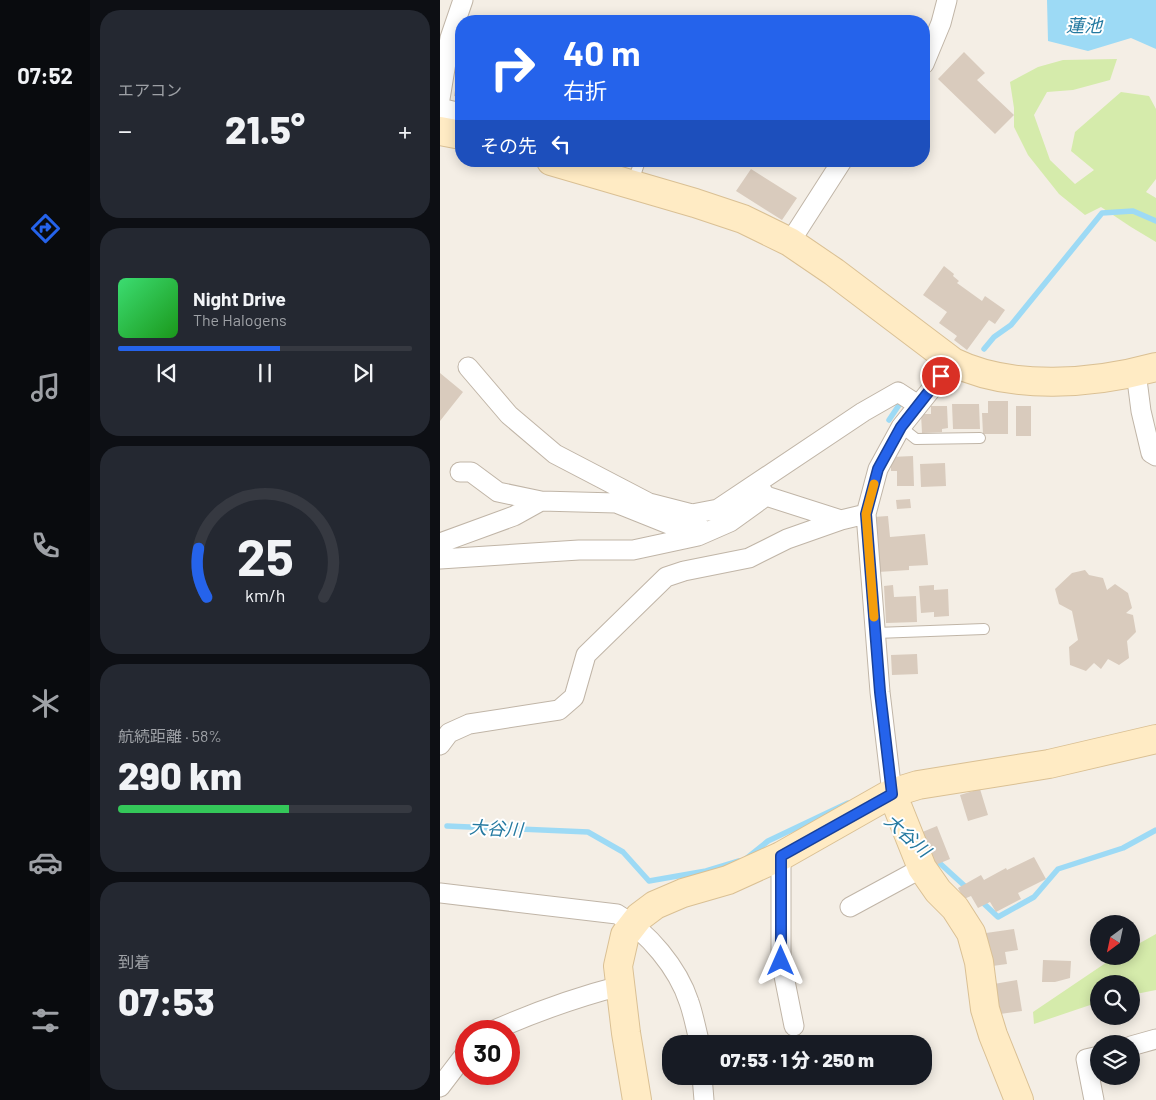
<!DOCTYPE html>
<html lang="ja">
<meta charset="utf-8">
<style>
:root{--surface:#171b24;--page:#242831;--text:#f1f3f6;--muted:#9ea1a6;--line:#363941;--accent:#2563eb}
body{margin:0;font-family:Barlow,"Noto Sans JP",sans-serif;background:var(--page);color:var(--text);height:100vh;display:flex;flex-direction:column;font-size:19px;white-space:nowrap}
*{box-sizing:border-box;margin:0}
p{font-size:16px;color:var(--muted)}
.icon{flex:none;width:28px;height:28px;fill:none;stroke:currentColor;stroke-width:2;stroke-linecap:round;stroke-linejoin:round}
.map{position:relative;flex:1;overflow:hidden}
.sheet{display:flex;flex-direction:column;gap:10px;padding:10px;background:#0d0f14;width:350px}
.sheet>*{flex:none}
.hud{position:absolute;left:15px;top:15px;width:475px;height:152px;border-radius:20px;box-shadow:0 2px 12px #0003;background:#2563eb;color:#fff;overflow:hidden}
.needle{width:32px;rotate:213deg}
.controls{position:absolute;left:650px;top:915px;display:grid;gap:10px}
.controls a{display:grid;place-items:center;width:50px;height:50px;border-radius:50%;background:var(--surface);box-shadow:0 2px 12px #0003;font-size:25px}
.speed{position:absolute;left:15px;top:1020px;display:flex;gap:10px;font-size:25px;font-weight:700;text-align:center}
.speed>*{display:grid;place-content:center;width:65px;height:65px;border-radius:50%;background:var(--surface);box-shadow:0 2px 12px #0003;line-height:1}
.speed .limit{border:8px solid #d22;background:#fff;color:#111}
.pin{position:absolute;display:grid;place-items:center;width:42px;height:42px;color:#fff;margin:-21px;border:2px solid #fff;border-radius:50%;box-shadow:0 1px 5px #0007}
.me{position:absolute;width:55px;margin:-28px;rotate:0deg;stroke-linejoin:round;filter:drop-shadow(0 0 4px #0008)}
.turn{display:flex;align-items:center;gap:18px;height:105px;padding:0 25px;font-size:22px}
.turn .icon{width:65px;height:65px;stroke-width:2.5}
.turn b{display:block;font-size:35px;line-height:42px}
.then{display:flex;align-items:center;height:48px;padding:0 25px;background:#0003;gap:10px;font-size:19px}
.big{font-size:38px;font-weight:800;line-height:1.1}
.sheet .card{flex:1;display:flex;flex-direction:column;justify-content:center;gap:8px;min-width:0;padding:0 18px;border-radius:20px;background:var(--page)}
.sheet .dial{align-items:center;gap:0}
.dial svg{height:130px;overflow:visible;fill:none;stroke:var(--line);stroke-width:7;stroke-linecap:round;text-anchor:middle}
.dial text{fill:var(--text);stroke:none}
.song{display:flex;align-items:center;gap:15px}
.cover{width:60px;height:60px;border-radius:8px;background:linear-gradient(135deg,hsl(140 70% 55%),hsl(120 70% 35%))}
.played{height:5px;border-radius:2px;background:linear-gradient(90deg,var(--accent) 55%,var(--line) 55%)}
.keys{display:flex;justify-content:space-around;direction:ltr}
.heat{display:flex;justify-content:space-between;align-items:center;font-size:28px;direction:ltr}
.charge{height:8px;border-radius:4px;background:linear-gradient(90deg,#34c759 58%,var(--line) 0)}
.trip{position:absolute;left:222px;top:1035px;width:270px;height:50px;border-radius:20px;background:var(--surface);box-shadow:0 2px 12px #0003;font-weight:800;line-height:50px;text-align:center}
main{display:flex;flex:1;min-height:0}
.tabs{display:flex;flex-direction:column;width:90px;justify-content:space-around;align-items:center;background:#090b0e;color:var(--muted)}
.tabs .icon{width:35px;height:35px}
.tabs .active{color:var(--accent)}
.tabs b{font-size:22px;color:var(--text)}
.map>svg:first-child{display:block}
</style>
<main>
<nav class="tabs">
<b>07:52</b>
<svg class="icon active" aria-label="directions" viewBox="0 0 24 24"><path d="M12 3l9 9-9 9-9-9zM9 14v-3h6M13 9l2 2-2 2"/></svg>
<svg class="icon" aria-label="music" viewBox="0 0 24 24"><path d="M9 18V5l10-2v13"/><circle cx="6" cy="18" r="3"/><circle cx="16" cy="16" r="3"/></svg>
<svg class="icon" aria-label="phone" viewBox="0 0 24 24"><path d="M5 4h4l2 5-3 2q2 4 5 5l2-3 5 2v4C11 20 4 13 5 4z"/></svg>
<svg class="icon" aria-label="climate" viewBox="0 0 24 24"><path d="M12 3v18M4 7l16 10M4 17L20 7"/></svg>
<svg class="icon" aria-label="car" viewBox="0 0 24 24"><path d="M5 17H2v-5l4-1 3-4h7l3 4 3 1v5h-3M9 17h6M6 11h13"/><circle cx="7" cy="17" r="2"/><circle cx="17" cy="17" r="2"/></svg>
<svg class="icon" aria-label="filters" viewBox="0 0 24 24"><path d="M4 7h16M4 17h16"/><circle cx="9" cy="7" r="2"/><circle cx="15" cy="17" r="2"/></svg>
</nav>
<section class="sheet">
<div class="card"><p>エアコン</p>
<div class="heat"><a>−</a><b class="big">21.5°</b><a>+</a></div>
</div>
<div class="card">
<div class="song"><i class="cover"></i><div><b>Night Drive</b><p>The Halogens</p></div></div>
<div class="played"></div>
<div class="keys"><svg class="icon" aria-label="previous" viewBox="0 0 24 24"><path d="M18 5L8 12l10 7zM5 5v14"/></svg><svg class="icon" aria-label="pause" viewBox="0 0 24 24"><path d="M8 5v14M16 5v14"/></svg><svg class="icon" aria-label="next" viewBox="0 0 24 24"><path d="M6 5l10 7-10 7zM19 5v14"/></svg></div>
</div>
<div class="card dial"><svg viewBox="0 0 100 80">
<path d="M14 69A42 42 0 1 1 86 69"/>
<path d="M14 69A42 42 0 0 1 9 39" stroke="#2563eb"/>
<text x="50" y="56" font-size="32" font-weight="700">25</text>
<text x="50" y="72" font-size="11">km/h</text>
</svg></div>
<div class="card"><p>航続距離 · 58%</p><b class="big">290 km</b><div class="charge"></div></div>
<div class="card"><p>到着</p><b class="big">07:53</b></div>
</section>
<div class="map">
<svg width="716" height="1100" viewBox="0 0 716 1100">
<rect width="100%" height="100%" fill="#f4eee5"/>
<path fill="#d5ebab" d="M677 59 670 80 633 90 607 92 594 115 610 160 635 184 654 170 631 151 635 132 681 92 709 96 716 109V179L706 192 716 198V242L691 227 661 207 645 215 619 194 588 155 574 127V108L570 82 598 67 623 60Z
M716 934V990L691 995V984H659V1002L594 1024 593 1012 676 956H691V948Z"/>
<path fill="#9ddaf5" d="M607 0H716V49L691 38 648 51 608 41Z"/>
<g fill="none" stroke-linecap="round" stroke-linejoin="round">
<path stroke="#9ddaf5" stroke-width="5.5" d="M544 349 554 337 571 325 662 213 693 211 716 221
M449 420 463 399
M7 826 148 832 183 852 209 881 266 871 299 861
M307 858 328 841 408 803
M494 858 528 889
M540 900 558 917 594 897 618 869 683 848 716 830"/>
</g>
<path fill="#d9cbbd" d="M524 52 545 73 537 80 574 115 555 134 498 79Z
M16 84 21 85V97L14 96Z
M311 169 357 198 342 220 296 191Z
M504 266 514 274 513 276 519 281 517 283 542 301 545 296 565 310 555 324 549 320 527 350 514 340 517 336 499 323 507 312 483 295Z
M0 373 23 392 0 421Z
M548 401H568V434H543L542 413H548Z
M512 404H539L540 429H513Z
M491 406H507L508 428 502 429V432L482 433 481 414H491Z
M576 406H591V436H576Z
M473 456 474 486H457V471H451V457Z
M505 463 506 486 481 487 480 464Z
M470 499 471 508 457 509 456 500Z
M448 516 450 537 485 534 488 565 469 566V570L438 572 433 517Z
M645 570 649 575 663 578 667 590 675 584 688 593 692 608 686 613 693 615 696 632 687 641 689 658 679 665 668 659 661 669 654 663 646 671 630 665 629 647 638 640 632 611 619 604 615 589 632 573Z
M453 585 454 597 476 596 477 622 446 623 444 586Z
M494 585V590L508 589 509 616 494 617V612L481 613 479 586Z
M477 654 478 674 452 675 451 655Z
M540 789 548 815 528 821 520 795Z
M497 826 510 859 493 866 480 833Z
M594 857 606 879 578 893 581 899 556 912 550 902 538 908 531 896 524 899 518 888 541 875 544 880 566 868 567 870Z
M574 929 578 950 565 952 567 964 545 967 539 934Z
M603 960 631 961 630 978 615 982H602Z
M577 980 582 1011 560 1014 554 984Z"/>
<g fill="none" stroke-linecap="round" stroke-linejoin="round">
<g stroke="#c0b5a7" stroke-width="12">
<path id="lane" d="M192 184 200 161
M461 427 476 439 540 438
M436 633 544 629"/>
</g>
<g stroke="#c0b5a7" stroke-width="21">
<path id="street" d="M484 64 501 23 507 0
M0 99 10 38 23 0
M0 108 21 113
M350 242 402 161
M28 367 69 415 115 454 209 503 252 514 278 509 423 412 458 392 478 405
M696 372 701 411 711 453 716 456
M20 472H31L58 492 101 501 176 503 236 527 262 529
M319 487 326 496 401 520
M0 543 74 516 101 501
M0 559 139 550H193L258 536 290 522 326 496
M0 745 9 733 29 724 119 710 134 697 146 655 226 577 244 571 309 558 347 539 401 520 426 514
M452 793 440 692 426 514 438 469 461 427 513 362
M341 856V961L354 1026
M0 893 177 914C208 932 238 968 249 1002 254 1016 256 1030 260 1044
M410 907 482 868
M52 1031C93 1013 137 997 180 986
M691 1046 716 1039
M262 1076 264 1100
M0 1087 26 1053
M654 1100 646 1059 659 1056"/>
</g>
<g stroke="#dac094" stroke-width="30">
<path id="secondary" d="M0 131 21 135
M111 161 255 203 303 219 350 242 394 272 513 362C572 391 654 384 716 367
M452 793 482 868 498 891 515 908 531 933 539 962 545 1009 553 1035 579 1100
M197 1100 186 1033 178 966 185 935 199 917 215 905 243 893 288 880 341 856 452 793 478 785 609 764 716 739"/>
</g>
<use href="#lane" stroke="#fff" stroke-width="10"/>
<use href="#street" stroke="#fff" stroke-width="19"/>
<use href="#secondary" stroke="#ffebc4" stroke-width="28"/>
</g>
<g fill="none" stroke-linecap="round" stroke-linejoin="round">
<g stroke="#184099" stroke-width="12">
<path id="route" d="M341 961V856L452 794 440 692 426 514 438 469 461 427 501 376"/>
</g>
<use href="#route" stroke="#2563eb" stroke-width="9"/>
<path stroke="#f59e0b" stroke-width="9" d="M434 484 426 514 434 617"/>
</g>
<g text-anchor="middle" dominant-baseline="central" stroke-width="4" stroke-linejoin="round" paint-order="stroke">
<g font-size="18" font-style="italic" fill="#2479a0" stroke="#fff">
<text x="644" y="25">蓮池</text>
<text transform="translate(56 828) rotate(3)">大谷川</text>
<text transform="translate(468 835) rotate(42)">大谷川</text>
</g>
</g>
</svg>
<div class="controls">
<a><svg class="needle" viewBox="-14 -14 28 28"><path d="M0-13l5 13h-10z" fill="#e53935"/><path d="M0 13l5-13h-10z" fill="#9ea1a6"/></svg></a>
<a><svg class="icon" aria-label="search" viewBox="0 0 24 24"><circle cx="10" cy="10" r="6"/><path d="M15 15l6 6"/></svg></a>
<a><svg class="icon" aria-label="layers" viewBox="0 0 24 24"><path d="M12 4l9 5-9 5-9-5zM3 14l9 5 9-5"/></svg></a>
</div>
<div class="speed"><div class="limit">30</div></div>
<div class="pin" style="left:501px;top:376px;background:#d93025"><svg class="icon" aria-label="arrive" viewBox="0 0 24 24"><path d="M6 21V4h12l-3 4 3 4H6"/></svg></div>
<svg class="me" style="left:341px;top:961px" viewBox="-20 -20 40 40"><path d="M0-17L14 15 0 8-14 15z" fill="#2563eb" stroke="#fff" stroke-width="4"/></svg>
<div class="trip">07:53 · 1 分 · 250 m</div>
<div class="hud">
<div class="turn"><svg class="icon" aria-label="right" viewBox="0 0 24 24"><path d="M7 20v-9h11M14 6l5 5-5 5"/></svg><div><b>40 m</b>右折</div></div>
<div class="then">その先<svg class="icon" aria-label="left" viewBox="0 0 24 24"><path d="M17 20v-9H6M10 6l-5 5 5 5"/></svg></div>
</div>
</div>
</main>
